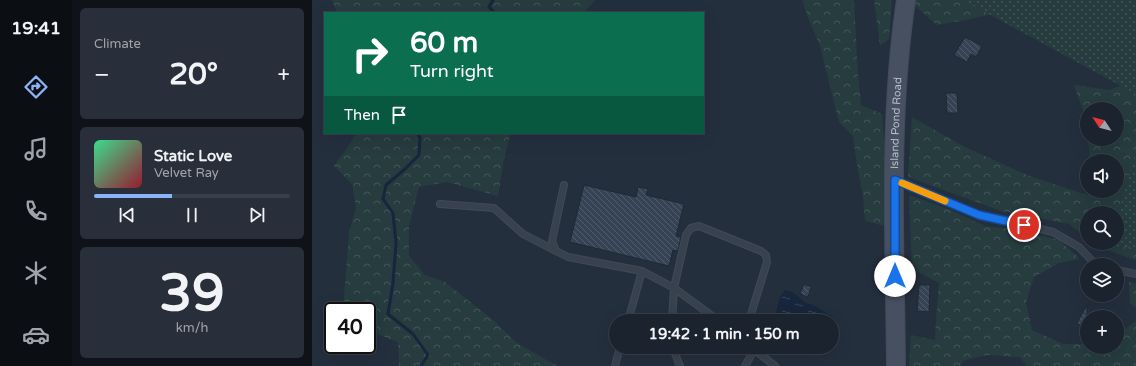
<!DOCTYPE html>
<meta charset="utf-8">
<style>
:root{--surface:#1b232e;--page:#282f3a;--text:#f1f3f6;--muted:#a0a4aa;--line:#39404a;--accent:#8ab4f8}
body{margin:0;font-family:"Varela Round",sans-serif;background:var(--page);color:var(--text);height:100vh;display:flex;flex-direction:column;font-size:15px;white-space:nowrap}
*{box-sizing:border-box;margin:0}
p{font-size:13px;color:var(--muted)}
.icon{flex:none;width:22px;height:22px;fill:none;stroke:currentColor;stroke-width:2;stroke-linecap:round;stroke-linejoin:round}
.map{position:relative;flex:1;overflow:hidden}
.details{display:flex;flex-direction:column;gap:8px;padding:8px;background:#0f1319;width:240px}
.details>*{flex:none}
.hud{position:absolute;left:12px;top:12px;width:380px;height:122px;border-radius:0px;box-shadow:0 4px 16px #0002,0 0 0 1px var(--line);background:#0b6e4f;color:#fff;overflow:hidden}
.needle{width:26px;rotate:306deg}
.controls{position:absolute;left:768px;top:102px;display:grid;gap:8px}
.controls a{display:grid;place-items:center;width:44px;height:44px;border-radius:50%;background:var(--surface);box-shadow:0 4px 16px #0002,0 0 0 1px var(--line);font-size:20px}
.speed{position:absolute;left:12px;top:302px;display:flex;gap:8px;font-size:20px;font-weight:700;text-align:center}
.speed>*{display:grid;place-content:center;width:52px;height:52px;border-radius:50%;background:var(--surface);box-shadow:0 4px 16px #0002,0 0 0 1px var(--line);line-height:1}
.speed .limit{border:2px solid #111;border-radius:6px;background:#fff;color:#111}
.pin{position:absolute;display:grid;place-items:center;width:34px;height:34px;color:#fff;margin:-17px;border:2px solid #fff;border-radius:50%;box-shadow:0 1px 4px #0007}
.me{position:absolute;width:44px;margin:-22px;rotate:0deg;stroke-linejoin:round;filter:drop-shadow(0 0 3px #0008)}
.turn{display:flex;align-items:center;gap:14px;height:84px;padding:0 20px;font-size:18px}
.turn .icon{width:52px;height:52px;stroke-width:2.5}
.turn b{display:block;font-size:28px;line-height:34px}
.then{display:flex;align-items:center;height:38px;padding:0 20px;background:#0003;gap:8px;font-size:15px}
.big{font-size:30px;font-weight:700;line-height:1.1}
.details .widget{flex:1;display:flex;flex-direction:column;justify-content:center;gap:6px;min-width:0;padding:0 14px;border-radius:6px;background:var(--page)}
.details .dial{align-items:center;gap:0}
.dial b{font-size:52px;line-height:1}
.song{display:flex;align-items:center;gap:12px}
.cover{width:48px;height:48px;border-radius:6px;background:linear-gradient(135deg,hsl(150 70% 55%),hsl(350 70% 35%))}
.played{height:4px;border-radius:2px;background:linear-gradient(90deg,var(--accent) 40%,var(--line) 40%)}
.keys{display:flex;justify-content:space-around;direction:ltr}
.heat{display:flex;justify-content:space-between;align-items:center;font-size:22px;direction:ltr}
.trip{position:absolute;left:297px;top:314px;width:230px;height:40px;border-radius:20px;background:var(--surface);box-shadow:0 4px 16px #0002,0 0 0 1px var(--line);font-weight:700;line-height:40px;text-align:center}
main{display:flex;flex:1;min-height:0}
.dock{display:flex;flex-direction:column;width:72px;justify-content:space-around;align-items:center;background:#0b0e12;color:var(--muted)}
.dock .icon{width:28px;height:28px}
.dock .current{color:var(--accent)}
.dock b{font-size:18px;color:var(--text)}
.map>svg:first-child{display:block}
</style>
<main>
<nav class="dock">
<b>19:41</b>
<svg class="icon current" aria-label="directions" viewBox="0 0 24 24"><path d="M12 3l9 9-9 9-9-9zM9 14v-3h6M13 9l2 2-2 2"/></svg>
<svg class="icon" aria-label="music" viewBox="0 0 24 24"><path d="M9 18V5l10-2v13"/><circle cx="6" cy="18" r="3"/><circle cx="16" cy="16" r="3"/></svg>
<svg class="icon" aria-label="phone" viewBox="0 0 24 24"><path d="M5 4h4l2 5-3 2q2 4 5 5l2-3 5 2v4C11 20 4 13 5 4z"/></svg>
<svg class="icon" aria-label="climate" viewBox="0 0 24 24"><path d="M12 3v18M4 7l16 10M4 17L20 7"/></svg>
<svg class="icon" aria-label="car" viewBox="0 0 24 24"><path d="M5 17H2v-5l4-1 3-4h7l3 4 3 1v5h-3M9 17h6M6 11h13"/><circle cx="7" cy="17" r="2"/><circle cx="17" cy="17" r="2"/></svg>
</nav>
<section class="details">
<div class="widget"><p>Climate</p>
<div class="heat"><a>−</a><b class="big">20°</b><a>+</a></div>
</div>
<div class="widget">
<div class="song"><i class="cover"></i><div><b>Static Love</b><p>Velvet Ray</p></div></div>
<div class="played"></div>
<div class="keys"><svg class="icon" aria-label="previous" viewBox="0 0 24 24"><path d="M18 5L8 12l10 7zM5 5v14"/></svg><svg class="icon" aria-label="pause" viewBox="0 0 24 24"><path d="M8 5v14M16 5v14"/></svg><svg class="icon" aria-label="next" viewBox="0 0 24 24"><path d="M6 5l10 7-10 7zM19 5v14"/></svg></div>
</div>
<div class="widget dial"><b>39</b><p>km/h</p></div>
</section>
<div class="map">
<svg width="824" height="366" viewBox="0 0 824 366">
<defs>
<pattern id="forest-crowns" width="20" height="18" patternUnits="userSpaceOnUse"><rect width="20" height="18" fill="#263c3f"/><path d="M2 6a3 3 0 1 1 6 0M12 15a3 3 0 1 1 6 0" fill="none" stroke="#435659"/></pattern>
<pattern id="park-dots" width="8" height="8" patternUnits="userSpaceOnUse"><rect width="8" height="8" fill="#263c3f"/><path d="M2 2h.1M6 6h.1" fill="none" stroke="#435659" stroke-width="1.8" stroke-linecap="round"/></pattern>
<pattern id="water-ripples" width="26" height="14" patternUnits="userSpaceOnUse"><rect width="26" height="14" fill="#17263c"/><path d="M2 4q2-2 4 0t4 0M15 11q2-2 4 0t4 0" fill="none" stroke="#364457"/></pattern>
<pattern id="building-back-hatch" width="6" height="6" patternUnits="userSpaceOnUse"><rect width="6" height="6" fill="#364354"/><path d="M-1 5l2 2M0 0l6 6M5-1l2 2" fill="none" stroke="#515c6b"/></pattern>
</defs>
<rect width="100%" height="100%" fill="#242f3e"/>
<path fill="url(#forest-crowns)" d="M20 0H283L272 13H25Z
M490 0H542L546 75 549 105 570 114 572 139 573 226 553 221 551 197 544 159 541 136 527 122 508 46 497 20Z
M562 0H580L577 39 568 46Z
M604 0H740L654 20 625 25 603 6Z
M824 80V260L788 248 782 243H805V213H775V238L757 224 689 211 596 177 600 117 653 147 715 175 775 195 776 191H805V161H778L776 139H805V109H775V125L774 119 762 85 797 90Z
M44 133H199L192 159 186 196 135 182 107 187 97 226V256L113 275 133 282 181 320 205 343 238 362 247 366H87L86 342 64 334 55 332V311H31L37 233 44 207 40 184 22 166 38 144Z
M597 195 636 209 673 226 708 230 747 240 768 259 747 263 722 277 714 303 720 330 751 344H775V347H805V334L824 321V366H715L708 357 675 355 651 361 648 366H597L599 335 623 340 624 319 627 283 600 269Z
M817 282 824 283V308L818 303Z"/>
<path fill="url(#park-dots)" d="M651 0H824V94Z
M824 151V247L797 246 798 243H805V219Z"/>
<path fill="url(#water-ripples)" d="M473 290 480 292 493 302 505 307 520 316 524 321 520 332V321H463L462 320 468 297Z"/>
<g fill="none" stroke-linecap="round" stroke-linejoin="round">
<path stroke="#17263c" stroke-width="3" d="M181 0 177 7 183 13
M105 133 108 138 107 155 93 169 74 185 71 199 81 213 84 243 81 283 76 314 101 334 116 355 109 366"/>
</g>
<path fill="url(#building-back-hatch)" stroke="#1f2835" d="M653 37 670 46 664 57 659 54 655 62 642 55Z
M634 93H645L646 113H635Z
M272 185 324 197 326 187 336 189 334 195 372 204 364 236 369 237 366 251 361 250 357 266 258 242Z
M492 284 499 287 496 297 488 294Z
M607 285H618L617 312 605 311Z
M775 305V329L765 323Z"/>
<g fill="none" stroke-linecap="round" stroke-linejoin="round">
<g stroke="#414a57" stroke-width="8">
<path id="lane" d="M584 181 667 215 741 232 767 247 784 265
M252 185 240 241 244 251 256 257 330 271 362 288 407 321
M128 204 182 208 211 234 244 251
M805 270 824 274
M316 321 330 271
M360 321 362 288 374 235 379 228 387 226 449 251 454 255 455 262 437 321
M362 347V351L368 366
M439 347 463 366
M303 366 308 347
M433 366 442 350"/>
</g>
<g stroke="#414a57" stroke-width="20">
<g id="secondary">
<path id="s1" d="M584 366C583 245 576 120 594 0"/>
</g>
</g>
<use href="#lane" stroke="#38414e" stroke-width="6"/>
<use href="#secondary" stroke="#465061" stroke-width="18"/>
</g>
<g fill="none" stroke-linecap="round" stroke-linejoin="round">
<g stroke="#114b97" stroke-width="10">
<path id="route" d="M583 276V180L667 215 712 225"/>
</g>
<use href="#route" stroke="#1a73e8" stroke-width="7"/>
<path stroke="#f59e0b" stroke-width="7" d="M590 183 633 201"/>
</g>
<g text-anchor="middle" dominant-baseline="central" stroke-width="4" stroke-linejoin="round" paint-order="stroke">
<g font-size="11" fill="#b4bcc9" stroke="#1d2633">
<text stroke="none"><textPath href="#s1" startOffset="243">Island Pond Road</textPath></text>
</g>
</g>
</svg>
<div class="controls">
<a><svg class="needle" viewBox="-14 -14 28 28"><path d="M0-13l5 13h-10z" fill="#e53935"/><path d="M0 13l5-13h-10z" fill="#a0a4aa"/></svg></a>
<a><svg class="icon" aria-label="sound" viewBox="0 0 24 24"><path d="M4 9h4l5-4v14l-5-4H4zM17 9q2 3 0 6"/></svg></a>
<a><svg class="icon" aria-label="search" viewBox="0 0 24 24"><circle cx="10" cy="10" r="6"/><path d="M15 15l6 6"/></svg></a>
<a><svg class="icon" aria-label="layers" viewBox="0 0 24 24"><path d="M12 4l9 5-9 5-9-5zM3 14l9 5 9-5"/></svg></a>
<a>+</a>
</div>
<div class="speed"><div class="limit">40</div></div>
<div class="pin" style="left:712px;top:225px;background:#d93025"><svg class="icon" aria-label="arrive" viewBox="0 0 24 24"><path d="M6 21V4h12l-3 4 3 4H6"/></svg></div>
<svg class="me" style="left:583px;top:276px" viewBox="-20 -20 40 40"><circle r="19" fill="#fff"/><path d="M0-13L10 11 0 6-10 11z" fill="#1a73e8"/></svg>
<div class="trip">19:42 · 1 min · 150 m</div>
<div class="hud">
<div class="turn"><svg class="icon" aria-label="right" viewBox="0 0 24 24"><path d="M7 20v-9h11M14 6l5 5-5 5"/></svg><div><b>60 m</b>Turn right</div></div>
<div class="then">Then<svg class="icon" aria-label="arrive" viewBox="0 0 24 24"><path d="M6 21V4h12l-3 4 3 4H6"/></svg></div>
</div>
</div>
</main>
